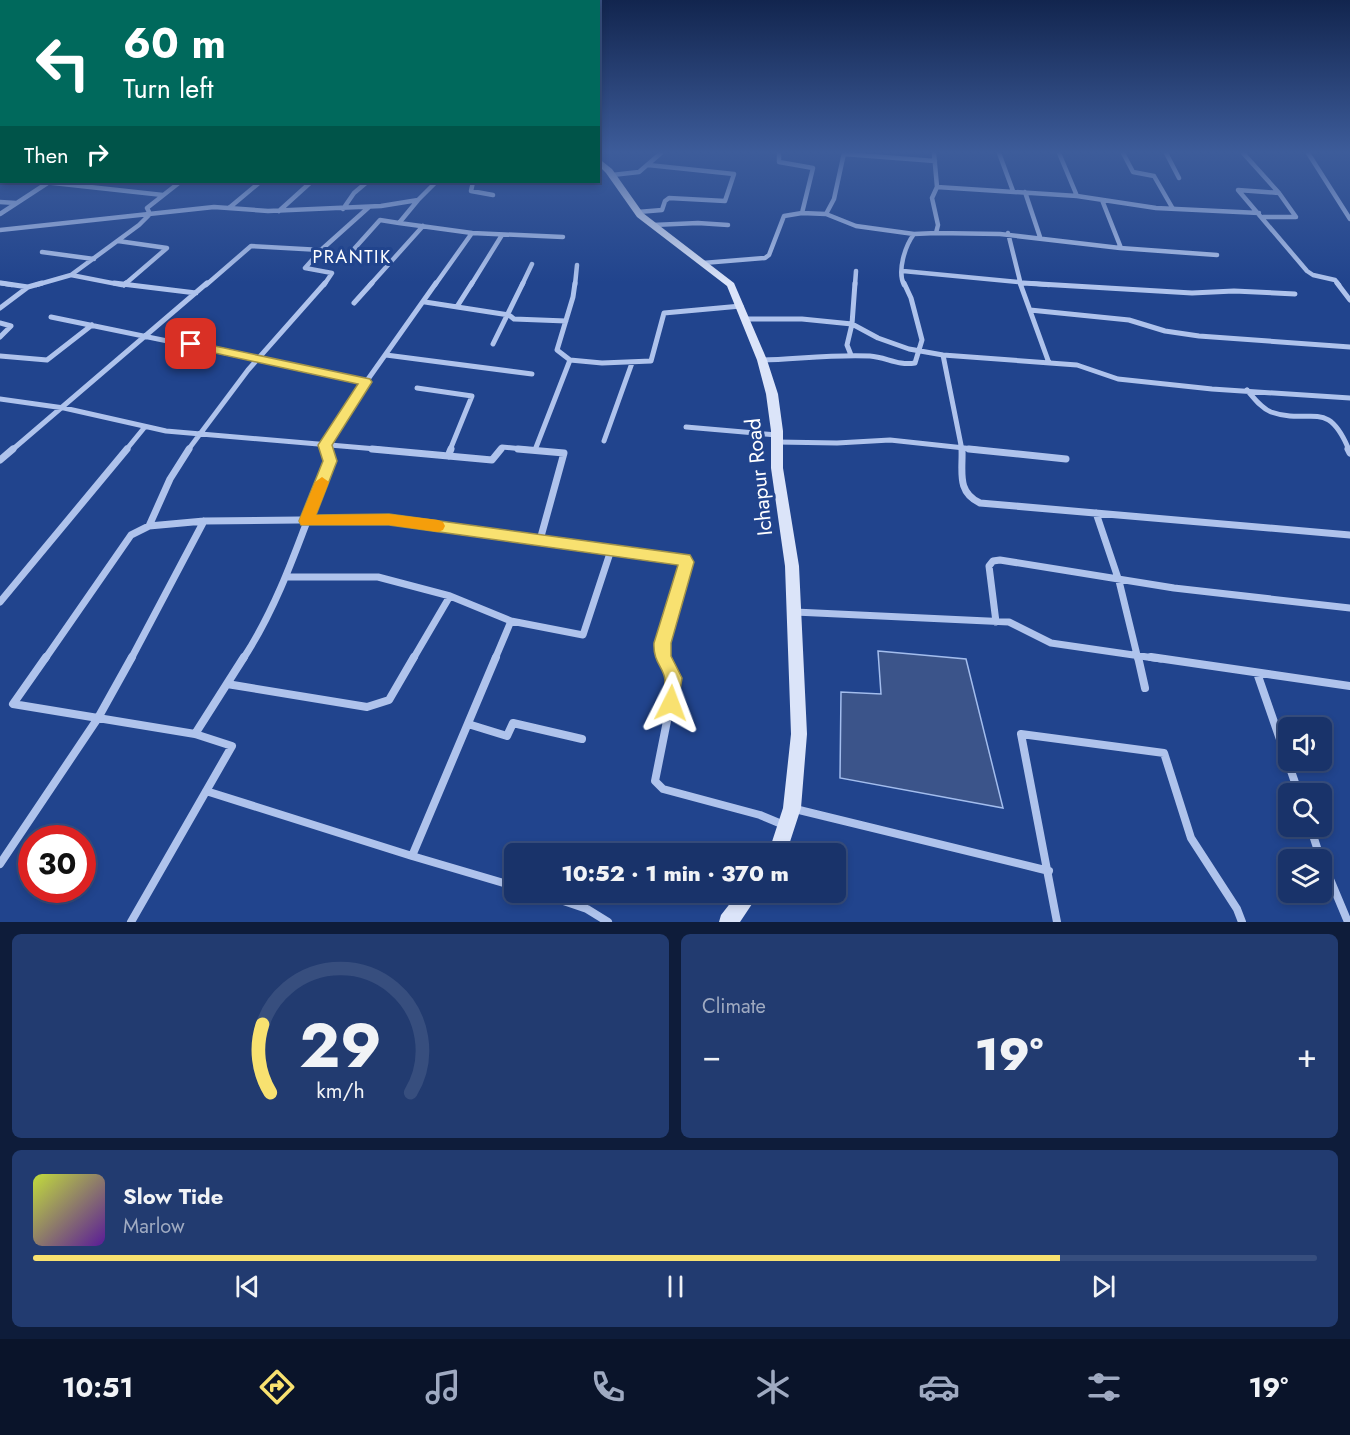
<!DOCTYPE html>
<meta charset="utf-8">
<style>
:root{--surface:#19336a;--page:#223b70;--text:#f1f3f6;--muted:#9faac1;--line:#374e7e;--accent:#f8e170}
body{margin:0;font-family:Jost,sans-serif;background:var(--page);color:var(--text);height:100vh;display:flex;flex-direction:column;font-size:22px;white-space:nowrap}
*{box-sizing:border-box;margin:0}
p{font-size:20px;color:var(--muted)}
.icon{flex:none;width:33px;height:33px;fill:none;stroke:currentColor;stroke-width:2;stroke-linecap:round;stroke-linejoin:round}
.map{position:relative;height:922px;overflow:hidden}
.details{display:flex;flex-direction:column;gap:12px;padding:12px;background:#0e1c3a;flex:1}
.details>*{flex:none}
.banner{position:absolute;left:0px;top:0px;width:600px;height:183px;box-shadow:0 3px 9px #0003,0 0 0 2px var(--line);background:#00695c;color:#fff;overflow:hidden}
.buttons{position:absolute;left:1278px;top:717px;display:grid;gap:12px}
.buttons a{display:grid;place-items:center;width:54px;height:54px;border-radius:9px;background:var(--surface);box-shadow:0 3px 9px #0003,0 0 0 2px var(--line);font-size:30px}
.speed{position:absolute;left:18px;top:825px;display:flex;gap:12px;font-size:30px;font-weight:700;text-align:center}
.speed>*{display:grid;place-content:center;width:78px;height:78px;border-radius:50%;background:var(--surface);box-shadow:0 3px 9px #0003,0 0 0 2px var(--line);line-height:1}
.speed .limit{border:9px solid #d22;background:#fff;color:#111}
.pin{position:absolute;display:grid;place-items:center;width:51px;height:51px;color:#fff;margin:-26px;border-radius:12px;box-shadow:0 3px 9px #0006}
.me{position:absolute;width:66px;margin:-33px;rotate:3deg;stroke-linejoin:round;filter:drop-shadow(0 0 4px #0008)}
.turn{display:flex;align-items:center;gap:21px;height:126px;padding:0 24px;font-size:27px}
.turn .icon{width:78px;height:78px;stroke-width:2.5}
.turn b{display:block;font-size:42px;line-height:51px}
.then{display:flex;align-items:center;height:57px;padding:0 24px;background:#0003;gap:12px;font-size:22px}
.big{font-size:45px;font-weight:800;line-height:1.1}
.details .tile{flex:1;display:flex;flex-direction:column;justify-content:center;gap:9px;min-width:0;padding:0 21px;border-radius:9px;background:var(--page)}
.details .dial{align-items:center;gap:0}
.dial svg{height:156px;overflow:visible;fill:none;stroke:var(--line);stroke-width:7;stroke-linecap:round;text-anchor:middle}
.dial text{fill:var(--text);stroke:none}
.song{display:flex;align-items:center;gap:18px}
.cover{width:72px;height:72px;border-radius:9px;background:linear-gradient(135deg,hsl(70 70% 55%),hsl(270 70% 35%))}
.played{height:6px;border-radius:3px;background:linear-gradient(90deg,var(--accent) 80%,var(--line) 80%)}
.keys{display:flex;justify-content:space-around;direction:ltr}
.heat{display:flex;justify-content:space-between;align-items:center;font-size:33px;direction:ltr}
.details .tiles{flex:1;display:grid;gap:12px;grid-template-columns:1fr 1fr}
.tile:last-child{grid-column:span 2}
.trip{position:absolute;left:504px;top:843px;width:342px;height:60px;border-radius:9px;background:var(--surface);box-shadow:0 3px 9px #0003,0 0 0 2px var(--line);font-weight:800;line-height:60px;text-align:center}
.tabs{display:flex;height:96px;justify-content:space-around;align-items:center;background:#0a142a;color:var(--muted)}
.tabs .icon{width:42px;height:42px}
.tabs .active{color:var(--accent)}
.tabs b{font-size:27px;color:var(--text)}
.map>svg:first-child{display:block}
</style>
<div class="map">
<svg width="1350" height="922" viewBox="0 0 1350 922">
<rect width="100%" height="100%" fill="#21448d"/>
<path fill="#3b548a" stroke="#a3bded" stroke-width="1.5" d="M878 651 966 659 1003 808 840 778 841 692 881 694Z"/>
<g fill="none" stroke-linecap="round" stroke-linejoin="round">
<path stroke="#afc3ec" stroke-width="4.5" d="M779 153V162L813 168 802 213
M844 153 834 199 826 214 856 226 914 234
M999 153 1013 191
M1059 153 1077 196
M1123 153 1133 172 1154 176 1173 209
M1166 153 1179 178
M1243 153 1279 193 1238 190 1307 271 1313 275 1335 280 1339 285
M1308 153 1350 219
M844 154 935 161
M612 175 639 172 661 153
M44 182 163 195
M473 182 471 191 493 195
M937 187 1077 196 1156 208 1259 213
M1025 192 1040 237
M418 200 399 223 472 233 435 285
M1102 200 1121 248
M0 202 16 203
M229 208 260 182
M343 209 354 193 367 182
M279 211 311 182
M638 212 662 210 665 201 669 198 725 201 734 174 648 165
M0 214 49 182
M1263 217H1296L1279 193
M653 225 698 223 728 225
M0 230 214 207 268 211 381 206 418 200 436 182
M472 233 563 237
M936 233 1000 234 1120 248 1217 255
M1008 233 1021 285
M118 241 167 248 124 285
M354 249 380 220 399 223
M321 250 305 268 332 273 324 285
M42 252 94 259
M703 263 765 258 769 255 784 216 802 213 826 214
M903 271 1049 285
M71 275 122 285
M0 283 12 285
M36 285 71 275 139 225 150 214 147 208 180 182
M206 285 251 246 321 250 369 207
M370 285 423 226
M471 285 502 235
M522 285 532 264
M575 285 577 265
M855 285 856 271
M904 285C897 271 905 246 914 234L936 233 938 225 932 198 937 187 934 153"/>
<path stroke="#afc3ec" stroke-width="5" d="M114 283 196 293
M1020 283 1049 363
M1023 283 1192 293 1234 291 1295 294
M1337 283 1350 300
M124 285 126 283
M28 287 42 283
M425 302 509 315 514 319 566 321
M354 303 372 283
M458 305 472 283
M0 308 28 287 1 283
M1030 310 1129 320 1165 331 1199 336 1350 347
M51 317 366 382
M746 319H802L852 324 878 338 909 349 943 355 1077 365 1118 379 1212 389 1350 398
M0 323 11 326 0 337
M493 344 523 283
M386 355 532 374
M851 355 847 345 852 324 855 283
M943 355 962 450
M0 356 47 360 92 325
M570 360 602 363 651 361 664 313 741 306
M762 360C797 359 836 354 870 356 886 357 898 366 915 363L922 340 911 298 904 283
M417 388 472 396 450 450
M1247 390C1254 398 1261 408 1271 412 1311 426 1327 397 1349 450
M0 399 64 408 166 431 388 450
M686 427 777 435
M604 441 632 363
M777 442 837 443 890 440 983 450
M325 445 366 382 436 283
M325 445 327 450
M12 450 207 283
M126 450 144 428
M188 450 248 370 325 283
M500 450 502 447 533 450
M535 450 570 360 557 350 573 297 575 283"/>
<path stroke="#afc3ec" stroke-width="7" d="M372 449 492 460 501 449
M518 449 564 453 540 540
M962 449C963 471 956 492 980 503L1350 535
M969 449 1066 459
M1348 449 1350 453
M448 456 451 449
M0 460 13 449
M1096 513 1119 581 1138 659
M149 526 170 479 189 449
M287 577H378L450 596 511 621 583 635 611 550
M0 602 127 449
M795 612 1009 622 1051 643 1161 659
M996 622 989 566 993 561 1000 560 1174 588 1350 608
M45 659 131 535 149 526 204 521 389 519 685 560 687 563 663 643 665 659
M131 659 204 521
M243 659C283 598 303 528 330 461L326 449
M413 659 450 596
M495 659 511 621"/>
<path stroke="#afc3ec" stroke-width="8" d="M46 657 13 704 195 734 232 746 131 922
M496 657 412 856 514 886
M664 657 672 677 673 691 655 781 663 789 760 815 784 825
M1138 657 1145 688
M1151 657 1350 686
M1257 673 1299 794
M227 684 367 707 389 700 414 657
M468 724 507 736 513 723 582 739
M195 734 244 657
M206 791 412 856
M795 809 1049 871
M1310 826 1321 860
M1322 860 1348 922
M0 864 98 718 132 657
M537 892 587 909 608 922
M1057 922 1021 734 1164 753 1191 838 1237 909 1242 922"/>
<path fill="#dbe4f9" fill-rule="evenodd" d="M598 158 612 169 643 213 734 283 767 360 778 394 783 431V468L799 566 807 734 801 808 786 854H768L783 808 791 734 785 566 771 468V431L766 394 757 360 727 286 637 217 606 173 598 165Z
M739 892H760L740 922H719L721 915Z"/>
</g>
<linearGradient id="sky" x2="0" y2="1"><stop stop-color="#12254e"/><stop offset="0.54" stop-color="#3d5c9a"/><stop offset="1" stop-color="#3d5c9a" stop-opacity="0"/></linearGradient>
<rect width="1350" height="282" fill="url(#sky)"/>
<path fill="#f8e170" stroke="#a19249" stroke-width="1.5" d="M191 341 370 379 372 382 332 445 337 461 316 515 389 514 690 555 694 562 671 643V656L682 678 677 709 671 712 665 709C660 699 665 691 665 680 664 667 653 663 654 643L678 565 389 525H301L299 521 323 461 318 445 358 384 187 347V342Z"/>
<path fill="#f59e0b" d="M322 477 329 482 316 515 389 514 438 520 443 522 445 526 443 530 438 532 389 525H301L299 521 315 482Z"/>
<g text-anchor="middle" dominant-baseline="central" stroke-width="6" stroke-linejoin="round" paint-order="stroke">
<g font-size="18" letter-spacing="1.5" fill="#fff" stroke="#21448d">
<text x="352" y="257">PRANTIK</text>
</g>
<g font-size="21" fill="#fff" stroke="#21448d">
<text transform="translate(759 477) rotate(-96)">Ichapur Road</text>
</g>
</g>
</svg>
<div class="buttons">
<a><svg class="icon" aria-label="sound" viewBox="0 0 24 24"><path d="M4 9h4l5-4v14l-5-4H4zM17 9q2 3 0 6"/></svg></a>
<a><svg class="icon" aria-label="search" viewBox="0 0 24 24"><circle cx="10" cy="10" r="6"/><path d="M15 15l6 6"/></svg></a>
<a><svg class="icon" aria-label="layers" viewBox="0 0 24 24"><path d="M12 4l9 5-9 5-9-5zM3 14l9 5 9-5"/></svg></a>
</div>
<div class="speed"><div class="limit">30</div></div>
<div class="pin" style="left:191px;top:344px;background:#d93025"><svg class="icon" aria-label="arrive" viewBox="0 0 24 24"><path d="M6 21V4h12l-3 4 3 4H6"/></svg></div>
<svg class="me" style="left:671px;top:703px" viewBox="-20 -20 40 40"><path d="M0-17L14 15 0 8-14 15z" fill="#f8e170" stroke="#fff" stroke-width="4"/></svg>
<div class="trip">10:52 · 1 min · 370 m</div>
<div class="banner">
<div class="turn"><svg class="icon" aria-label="left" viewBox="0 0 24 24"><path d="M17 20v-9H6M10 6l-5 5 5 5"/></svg><div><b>60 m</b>Turn left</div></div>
<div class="then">Then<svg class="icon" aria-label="right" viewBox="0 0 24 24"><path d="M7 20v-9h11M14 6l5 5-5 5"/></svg></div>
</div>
</div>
<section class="details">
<div class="tiles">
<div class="tile dial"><svg viewBox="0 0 100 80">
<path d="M14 69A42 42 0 1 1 86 69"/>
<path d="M14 69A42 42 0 0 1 10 34" stroke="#f8e170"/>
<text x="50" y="56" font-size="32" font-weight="700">29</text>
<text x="50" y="72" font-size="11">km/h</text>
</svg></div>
<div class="tile"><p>Climate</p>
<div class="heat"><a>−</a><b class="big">19°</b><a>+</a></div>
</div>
<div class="tile">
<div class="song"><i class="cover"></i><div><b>Slow Tide</b><p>Marlow</p></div></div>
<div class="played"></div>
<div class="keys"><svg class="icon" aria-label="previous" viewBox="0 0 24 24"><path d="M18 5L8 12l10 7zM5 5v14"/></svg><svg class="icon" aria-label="pause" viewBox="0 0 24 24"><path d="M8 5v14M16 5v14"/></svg><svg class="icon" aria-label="next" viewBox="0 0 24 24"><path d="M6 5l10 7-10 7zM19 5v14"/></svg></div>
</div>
</div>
</section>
<nav class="tabs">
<b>10:51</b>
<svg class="icon active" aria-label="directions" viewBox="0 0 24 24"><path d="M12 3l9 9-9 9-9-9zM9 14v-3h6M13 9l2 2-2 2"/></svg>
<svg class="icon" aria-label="music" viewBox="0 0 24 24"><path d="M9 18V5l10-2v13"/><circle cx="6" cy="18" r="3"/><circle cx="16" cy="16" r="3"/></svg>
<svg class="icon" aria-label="phone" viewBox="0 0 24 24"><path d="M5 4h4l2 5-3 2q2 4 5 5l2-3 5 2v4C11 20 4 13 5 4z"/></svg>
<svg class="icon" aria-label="climate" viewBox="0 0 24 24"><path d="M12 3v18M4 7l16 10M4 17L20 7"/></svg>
<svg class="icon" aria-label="car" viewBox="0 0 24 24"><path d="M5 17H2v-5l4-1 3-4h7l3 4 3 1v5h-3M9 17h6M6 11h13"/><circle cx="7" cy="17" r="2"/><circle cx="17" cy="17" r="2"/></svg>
<svg class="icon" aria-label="filters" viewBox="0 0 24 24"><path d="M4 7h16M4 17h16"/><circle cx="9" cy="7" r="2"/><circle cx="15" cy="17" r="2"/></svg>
<b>19°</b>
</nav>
